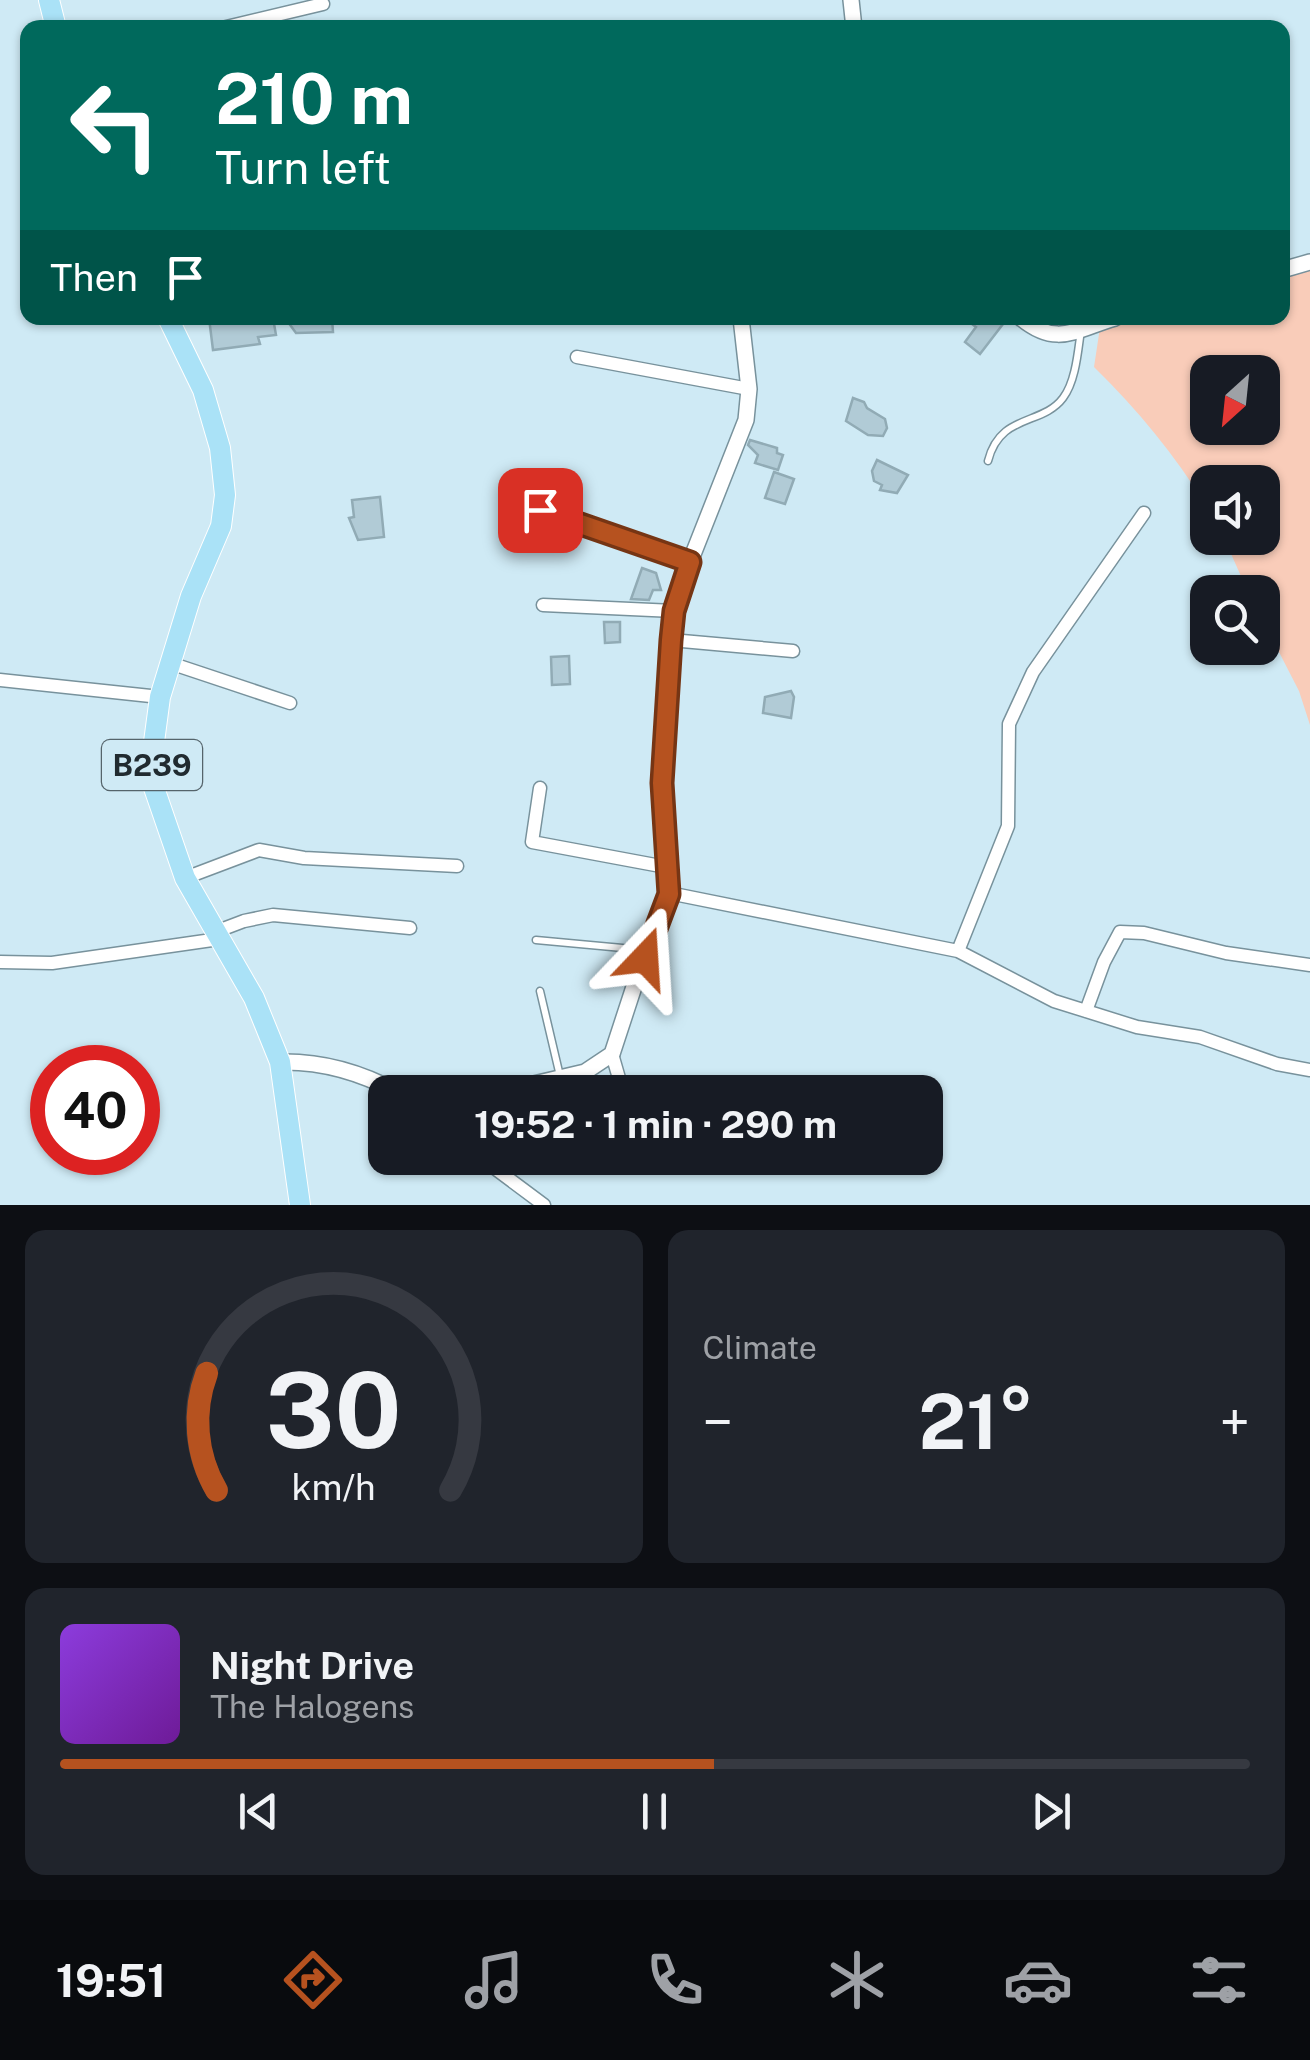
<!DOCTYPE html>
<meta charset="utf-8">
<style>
:root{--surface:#171b24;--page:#20242c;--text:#f1f3f6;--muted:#9ea1a6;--line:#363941;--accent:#b6521f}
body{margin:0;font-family:"Public Sans",sans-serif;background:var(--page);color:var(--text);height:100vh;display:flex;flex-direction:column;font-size:38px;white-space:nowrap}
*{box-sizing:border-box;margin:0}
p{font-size:32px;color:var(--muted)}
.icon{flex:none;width:55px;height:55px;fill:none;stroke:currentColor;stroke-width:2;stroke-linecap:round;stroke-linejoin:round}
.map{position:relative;height:1205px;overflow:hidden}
.details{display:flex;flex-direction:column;gap:25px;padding:25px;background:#0d0f14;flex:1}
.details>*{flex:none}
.top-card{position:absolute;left:20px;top:20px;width:1270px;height:305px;border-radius:20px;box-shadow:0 2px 8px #0004;background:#00695c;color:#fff;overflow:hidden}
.needle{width:65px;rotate:207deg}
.fabs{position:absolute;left:1190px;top:355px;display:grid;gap:20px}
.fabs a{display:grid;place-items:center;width:90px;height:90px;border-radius:20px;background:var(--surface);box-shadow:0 2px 8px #0004;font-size:50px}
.speed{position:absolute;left:30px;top:1045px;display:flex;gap:20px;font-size:50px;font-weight:700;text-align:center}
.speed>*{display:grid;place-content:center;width:130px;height:130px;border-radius:50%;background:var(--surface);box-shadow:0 2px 8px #0004;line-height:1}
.speed .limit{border:15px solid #d22;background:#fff;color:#111}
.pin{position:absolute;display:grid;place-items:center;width:85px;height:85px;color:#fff;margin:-42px;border-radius:20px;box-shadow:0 5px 15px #0006}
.me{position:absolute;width:110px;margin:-55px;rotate:20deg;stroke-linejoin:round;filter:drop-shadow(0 0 8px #0008)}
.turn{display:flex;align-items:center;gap:35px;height:210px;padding:0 30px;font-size:45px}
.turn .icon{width:130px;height:130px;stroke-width:2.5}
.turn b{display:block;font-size:70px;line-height:85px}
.then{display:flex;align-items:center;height:95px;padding:0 30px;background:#0003;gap:20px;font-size:38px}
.big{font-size:75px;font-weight:700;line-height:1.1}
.details .widget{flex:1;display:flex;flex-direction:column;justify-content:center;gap:15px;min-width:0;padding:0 35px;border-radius:20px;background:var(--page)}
.details .dial{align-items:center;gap:0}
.dial svg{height:260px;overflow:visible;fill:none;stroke:var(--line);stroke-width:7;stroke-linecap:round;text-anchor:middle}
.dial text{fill:var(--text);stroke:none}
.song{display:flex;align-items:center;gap:30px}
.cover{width:120px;height:120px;border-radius:15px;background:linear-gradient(135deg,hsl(270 70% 55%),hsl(280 70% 35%))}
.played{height:10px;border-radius:5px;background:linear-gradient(90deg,var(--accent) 55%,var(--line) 55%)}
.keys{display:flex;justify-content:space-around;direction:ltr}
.heat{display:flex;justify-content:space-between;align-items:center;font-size:55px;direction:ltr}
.details .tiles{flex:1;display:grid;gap:25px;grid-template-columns:1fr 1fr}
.widget:last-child{grid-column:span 2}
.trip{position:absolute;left:368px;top:1075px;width:575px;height:100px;border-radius:20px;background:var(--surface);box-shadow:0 2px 8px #0004;font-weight:700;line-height:100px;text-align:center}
.tabs{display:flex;height:160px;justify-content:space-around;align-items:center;background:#090b0e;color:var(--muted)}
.tabs .icon{width:70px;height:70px}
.tabs .current{color:var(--accent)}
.tabs b{font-size:45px;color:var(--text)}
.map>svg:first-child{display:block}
</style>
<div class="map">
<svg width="1310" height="1205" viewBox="0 0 1310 1205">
<rect width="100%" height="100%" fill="#cfeaf5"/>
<path fill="#f9ccb9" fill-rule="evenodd" d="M1310 262V725L1299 691 1263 621 1262 592H1248L1224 538H1262V482H1208L1207 507C1175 455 1138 410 1094 367L1101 321 1115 318H1282L1283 270ZM1208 372H1262V428H1208Z"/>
<path fill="#b1cbd6" stroke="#91abb5" stroke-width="2.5" d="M209 318H273L276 335 258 337 260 344 213 350Z
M285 318H332L333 332 296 333Z
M964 318H994L1003 324 980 354 965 342 976 327Z
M853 398 864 402 867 408 885 419 887 428 883 436 868 435 846 421Z
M750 440 777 448V453L783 455 778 470 755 463 758 455 748 445Z
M877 460 908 475 897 493 880 490 882 485 874 481 872 471Z
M774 472 794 479 785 504 765 498Z
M380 497 384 537 358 540 349 518 354 517 352 500Z
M642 568 656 573 661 590H653L649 600 631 599Z
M604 622H620V642L605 643Z
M569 656 570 684 552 685 551 657Z
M791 691 794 697 791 718 763 713 765 697Z"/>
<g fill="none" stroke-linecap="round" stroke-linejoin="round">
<g stroke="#78929c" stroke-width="9">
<path id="service" d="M988 461C1000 413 1042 426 1063 398 1076 381 1078 350 1081 330
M536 940 644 950
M540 991 560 1076"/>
</g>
<g stroke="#78929c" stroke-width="15">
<path id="minor" d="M222 28 323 4
M577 357 749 389
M539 509 690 562
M543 605 674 611
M671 640 793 651
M170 663 290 703
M0 680 160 697
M540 788 532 842 666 867
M185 878 259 850 304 858 457 866
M669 893 958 951 1054 1001 1137 1027 1200 1037 1277 1064 1310 1070
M215 932 244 921 273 915 410 928
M958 951 1008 826 1009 724 1033 672 1144 513
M0 962 52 963 219 939
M1086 1011 1104 962 1120 932 1144 933 1226 953 1310 965
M612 1054 623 1092
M481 1158 544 1205"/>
</g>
<g stroke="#78929c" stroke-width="18">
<path id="tertiary" d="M851 0 854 28
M1282 270 1310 262
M1021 318C1057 348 1076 329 1115 318
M280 1062C322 1061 360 1072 397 1092
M500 1092 585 1072 612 1054 646 950 669 893 663 783 674 611 690 562 746 420 749 389 741 318"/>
</g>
<g stroke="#fff" stroke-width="22">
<path id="primary" d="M49 0 56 28
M168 318 203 390 220 448 225 495 221 526 191 596 160 697 152 757 153 785 185 878 254 998 280 1062 300 1205"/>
</g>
<use href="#service" stroke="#fff" stroke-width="6"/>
<use href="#minor" stroke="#fff" stroke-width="12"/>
<use href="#tertiary" stroke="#fff" stroke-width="15"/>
<use href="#primary" stroke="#aae2f7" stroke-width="20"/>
</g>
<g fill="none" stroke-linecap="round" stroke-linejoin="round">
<g stroke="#763514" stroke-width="25">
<path id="route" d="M540 510 690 562 674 611 671 640 662 783 669 894 645 958"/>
</g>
<use href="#route" stroke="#b6521f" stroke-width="18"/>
</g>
<g text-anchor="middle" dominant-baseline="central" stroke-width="8" stroke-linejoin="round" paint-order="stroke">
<rect fill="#cfeaf5" stroke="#55646b" stroke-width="2.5" x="102" y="740" width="100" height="50" rx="8"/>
<g font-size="30" font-weight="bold" fill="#212b30">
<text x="152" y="765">B239</text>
</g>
</g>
</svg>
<div class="fabs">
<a><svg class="needle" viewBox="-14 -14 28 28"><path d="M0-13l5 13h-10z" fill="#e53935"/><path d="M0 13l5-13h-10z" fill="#9ea1a6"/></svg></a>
<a><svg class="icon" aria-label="sound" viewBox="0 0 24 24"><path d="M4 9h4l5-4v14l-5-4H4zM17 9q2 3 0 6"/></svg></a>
<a><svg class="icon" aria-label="search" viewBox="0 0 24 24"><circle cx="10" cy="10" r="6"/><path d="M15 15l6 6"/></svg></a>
</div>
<div class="speed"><div class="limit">40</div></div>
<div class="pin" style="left:540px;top:510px;background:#d93025"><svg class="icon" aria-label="arrive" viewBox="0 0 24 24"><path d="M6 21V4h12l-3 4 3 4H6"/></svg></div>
<svg class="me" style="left:645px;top:958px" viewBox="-20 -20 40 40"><path d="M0-17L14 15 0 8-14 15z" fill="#b6521f" stroke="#fff" stroke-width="4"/></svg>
<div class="trip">19:52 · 1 min · 290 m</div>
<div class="top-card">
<div class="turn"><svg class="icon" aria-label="left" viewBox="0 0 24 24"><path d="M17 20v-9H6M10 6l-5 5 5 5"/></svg><div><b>210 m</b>Turn left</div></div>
<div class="then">Then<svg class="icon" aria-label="arrive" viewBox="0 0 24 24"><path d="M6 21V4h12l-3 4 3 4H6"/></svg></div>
</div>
</div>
<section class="details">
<div class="tiles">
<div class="widget dial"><svg viewBox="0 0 100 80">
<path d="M14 69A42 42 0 1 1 86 69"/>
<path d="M14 69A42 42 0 0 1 11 33" stroke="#b6521f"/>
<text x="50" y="56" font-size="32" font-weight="700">30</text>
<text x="50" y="72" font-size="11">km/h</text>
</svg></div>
<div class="widget"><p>Climate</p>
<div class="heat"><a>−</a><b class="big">21°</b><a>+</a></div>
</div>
<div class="widget">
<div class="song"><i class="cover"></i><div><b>Night Drive</b><p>The Halogens</p></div></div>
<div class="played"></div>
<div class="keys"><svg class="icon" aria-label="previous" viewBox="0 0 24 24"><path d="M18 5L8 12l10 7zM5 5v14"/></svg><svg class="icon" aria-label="pause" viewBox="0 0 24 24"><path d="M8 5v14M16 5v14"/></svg><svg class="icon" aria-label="next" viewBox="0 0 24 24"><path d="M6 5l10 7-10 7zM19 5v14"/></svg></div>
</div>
</div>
</section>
<nav class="tabs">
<b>19:51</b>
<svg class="icon current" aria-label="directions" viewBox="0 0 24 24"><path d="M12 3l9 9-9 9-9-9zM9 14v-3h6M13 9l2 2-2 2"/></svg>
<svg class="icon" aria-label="music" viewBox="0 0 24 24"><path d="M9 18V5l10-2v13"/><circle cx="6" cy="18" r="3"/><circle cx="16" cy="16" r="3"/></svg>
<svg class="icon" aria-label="phone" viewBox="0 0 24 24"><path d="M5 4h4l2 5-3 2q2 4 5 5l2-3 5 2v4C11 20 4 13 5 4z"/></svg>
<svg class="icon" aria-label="climate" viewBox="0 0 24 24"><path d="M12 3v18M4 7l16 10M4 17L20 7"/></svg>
<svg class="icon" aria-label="car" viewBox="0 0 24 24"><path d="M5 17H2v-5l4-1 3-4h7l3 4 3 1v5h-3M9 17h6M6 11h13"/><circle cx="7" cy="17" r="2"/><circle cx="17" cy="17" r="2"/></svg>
<svg class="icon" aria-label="filters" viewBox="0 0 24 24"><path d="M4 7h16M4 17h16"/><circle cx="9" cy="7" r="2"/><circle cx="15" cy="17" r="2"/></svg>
</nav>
